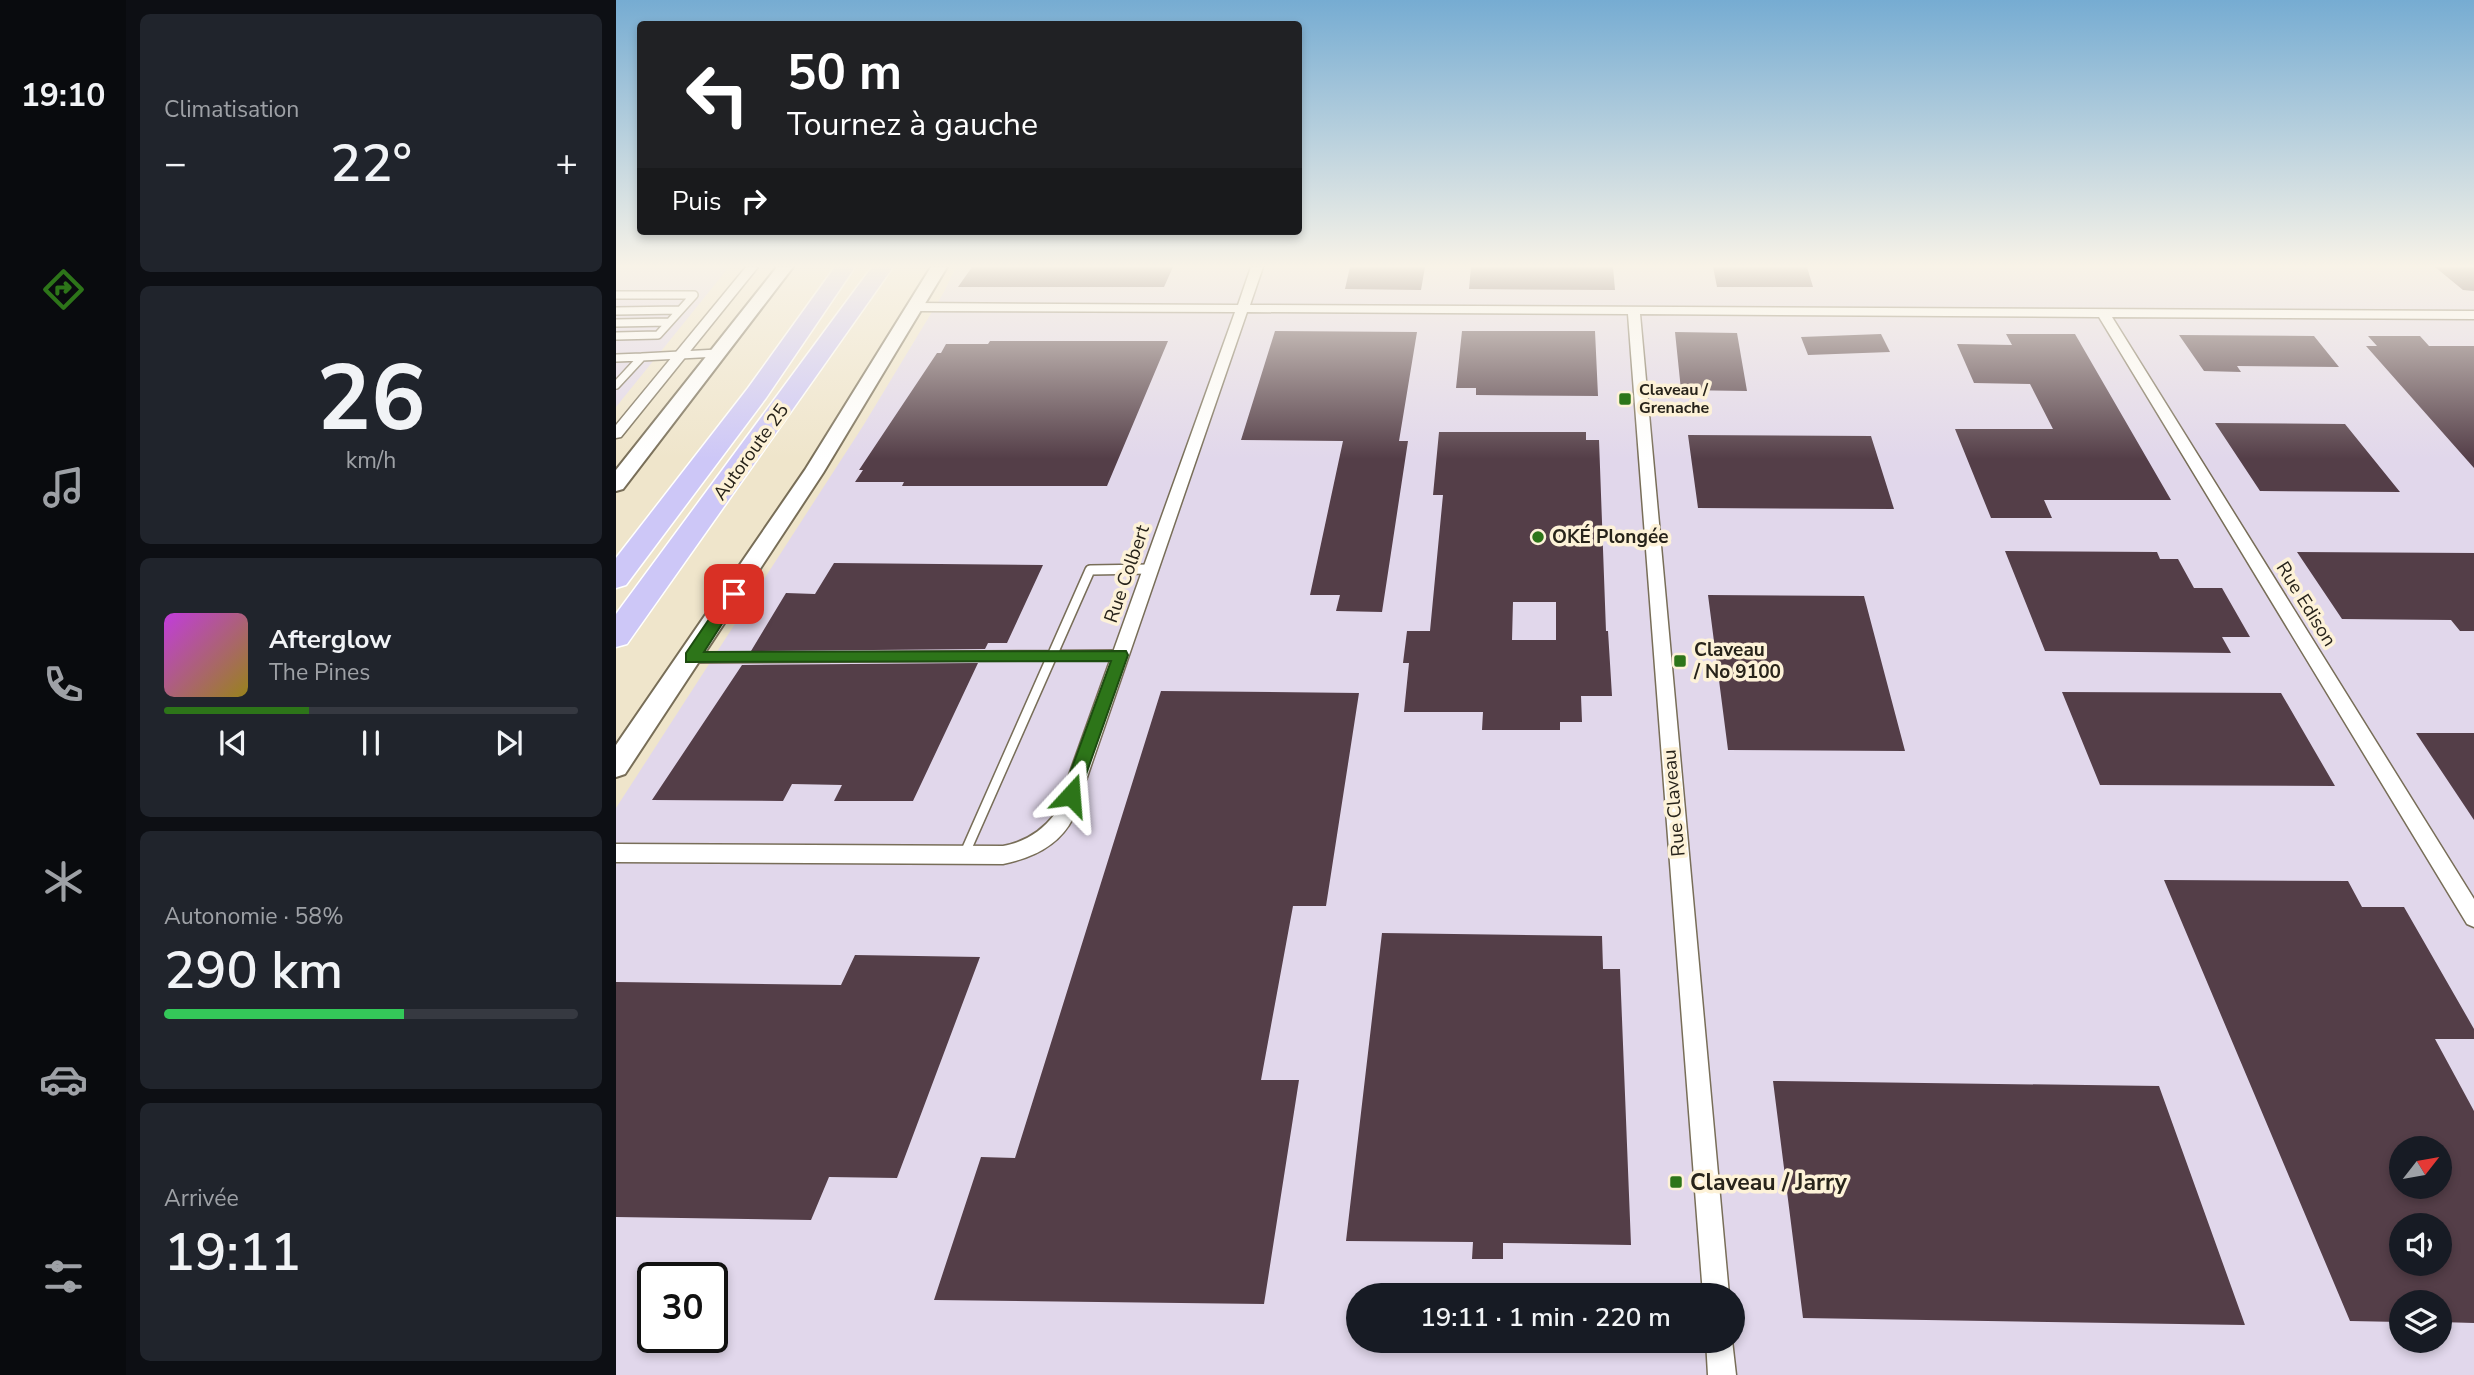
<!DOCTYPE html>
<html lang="fr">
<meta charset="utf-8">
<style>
:root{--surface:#171b24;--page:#20242c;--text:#f1f3f6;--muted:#9ea1a6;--line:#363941;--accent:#2d7519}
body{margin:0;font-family:"Nunito Sans",sans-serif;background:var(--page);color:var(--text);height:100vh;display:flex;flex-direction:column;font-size:26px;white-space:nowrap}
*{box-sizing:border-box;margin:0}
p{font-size:23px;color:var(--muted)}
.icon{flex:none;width:38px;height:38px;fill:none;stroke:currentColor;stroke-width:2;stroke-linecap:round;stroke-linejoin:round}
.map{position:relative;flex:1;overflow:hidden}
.panel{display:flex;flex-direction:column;gap:14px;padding:14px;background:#0d0f14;width:490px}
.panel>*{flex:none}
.banner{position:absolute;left:21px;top:21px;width:665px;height:214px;border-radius:7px;box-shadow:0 4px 10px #0003;background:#202124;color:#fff;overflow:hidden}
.needle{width:46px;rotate:59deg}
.buttons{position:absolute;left:1773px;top:1136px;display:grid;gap:14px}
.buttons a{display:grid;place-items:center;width:63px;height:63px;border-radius:50%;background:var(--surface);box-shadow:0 4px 10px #0003;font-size:35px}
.speed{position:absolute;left:21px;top:1262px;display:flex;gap:14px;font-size:35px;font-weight:700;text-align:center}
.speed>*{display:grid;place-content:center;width:91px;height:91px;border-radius:50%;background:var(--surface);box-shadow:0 4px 10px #0003;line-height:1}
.speed .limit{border:4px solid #111;border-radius:10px;background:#fff;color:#111}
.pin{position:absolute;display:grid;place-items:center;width:60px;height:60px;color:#fff;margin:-30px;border-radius:14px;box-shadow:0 4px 10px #0006}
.me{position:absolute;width:77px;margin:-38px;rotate:19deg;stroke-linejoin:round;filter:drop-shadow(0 0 5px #0008)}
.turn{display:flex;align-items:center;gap:24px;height:147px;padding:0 35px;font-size:32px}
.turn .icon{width:91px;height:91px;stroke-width:2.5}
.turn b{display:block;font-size:49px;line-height:60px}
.then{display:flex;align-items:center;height:66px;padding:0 35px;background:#0003;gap:14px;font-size:26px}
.big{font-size:52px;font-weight:600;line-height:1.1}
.panel .card{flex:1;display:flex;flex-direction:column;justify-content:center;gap:10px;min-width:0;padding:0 24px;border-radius:10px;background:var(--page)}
.panel .dial{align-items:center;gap:0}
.dial b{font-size:91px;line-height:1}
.song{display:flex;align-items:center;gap:21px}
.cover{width:84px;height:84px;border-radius:10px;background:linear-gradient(135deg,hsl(290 70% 55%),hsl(50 70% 35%))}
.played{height:7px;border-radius:4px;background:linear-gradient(90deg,var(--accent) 35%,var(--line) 35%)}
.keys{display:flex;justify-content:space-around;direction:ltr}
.heat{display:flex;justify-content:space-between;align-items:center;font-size:38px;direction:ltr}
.charge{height:10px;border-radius:5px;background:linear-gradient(90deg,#34c759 58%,var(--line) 0)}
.trip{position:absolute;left:730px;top:1283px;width:399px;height:70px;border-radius:35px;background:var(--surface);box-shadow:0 4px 10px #0003;font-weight:600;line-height:70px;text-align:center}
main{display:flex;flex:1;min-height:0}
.tabs{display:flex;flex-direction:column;width:126px;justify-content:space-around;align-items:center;background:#090b0e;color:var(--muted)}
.tabs .icon{width:49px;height:49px}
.tabs .active{color:var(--accent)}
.tabs b{font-size:32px;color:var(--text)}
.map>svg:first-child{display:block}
</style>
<main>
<nav class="tabs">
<b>19:10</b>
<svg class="icon active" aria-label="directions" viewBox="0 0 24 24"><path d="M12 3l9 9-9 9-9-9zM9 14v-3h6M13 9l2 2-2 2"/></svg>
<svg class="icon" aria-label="music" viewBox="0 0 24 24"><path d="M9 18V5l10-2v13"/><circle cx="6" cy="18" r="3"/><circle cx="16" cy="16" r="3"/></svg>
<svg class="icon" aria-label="phone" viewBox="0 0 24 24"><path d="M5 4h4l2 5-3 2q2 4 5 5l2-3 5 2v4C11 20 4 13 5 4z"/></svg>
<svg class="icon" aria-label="climate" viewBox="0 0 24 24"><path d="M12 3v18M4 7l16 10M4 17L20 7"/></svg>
<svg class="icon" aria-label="car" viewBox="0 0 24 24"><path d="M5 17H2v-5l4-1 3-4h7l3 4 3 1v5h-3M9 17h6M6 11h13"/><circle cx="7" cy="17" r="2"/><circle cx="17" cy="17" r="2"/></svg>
<svg class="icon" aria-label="filters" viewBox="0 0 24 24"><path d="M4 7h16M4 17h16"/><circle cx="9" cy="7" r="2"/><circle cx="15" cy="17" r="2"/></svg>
</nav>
<section class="panel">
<div class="card"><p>Climatisation</p>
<div class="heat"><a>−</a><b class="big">22°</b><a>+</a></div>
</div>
<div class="card dial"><b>26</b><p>km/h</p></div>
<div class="card">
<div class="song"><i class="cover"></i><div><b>Afterglow</b><p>The Pines</p></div></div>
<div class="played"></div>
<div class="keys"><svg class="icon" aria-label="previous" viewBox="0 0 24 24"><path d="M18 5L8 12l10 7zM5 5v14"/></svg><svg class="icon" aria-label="pause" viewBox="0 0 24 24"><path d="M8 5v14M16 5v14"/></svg><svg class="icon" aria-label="next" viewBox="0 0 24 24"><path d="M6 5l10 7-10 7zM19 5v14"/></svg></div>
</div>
<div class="card"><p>Autonomie · 58%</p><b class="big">290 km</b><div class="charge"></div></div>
<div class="card"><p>Arrivée</p><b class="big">19:11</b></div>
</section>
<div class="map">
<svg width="1858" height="1375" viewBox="0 0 1858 1375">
<rect width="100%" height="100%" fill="#efe5cb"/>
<path fill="#e1d7eb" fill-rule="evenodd" d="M0 267H113L0 407Z
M340 267H1858V1375H0V808L247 426 328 292ZM1785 1148H1824V1186H1785ZM1785 1225H1824V1264H1785ZM37 1278H96V1337H37ZM742 1295H1116V1340H742ZM1785 1302H1824V1340H1785Z"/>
<path fill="#543e48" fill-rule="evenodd" d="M356 267H557L548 287H342Z
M734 267H809L805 290 729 289Z
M855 267H997L999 290 853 289Z
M1097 267H1191L1197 287H1101Z
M1819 267H1858V291L1847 290Z
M659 331 801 332 783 441H792L766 612 720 611 724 595H694L727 441 625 440Z
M846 331H979L982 396 860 395V388H840Z
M1059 332 1121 333 1131 391 1065 390Z
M1265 334 1274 352 1192 355 1185 337Z
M1390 334H1459L1555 500H1428L1436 518H1375L1339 429H1437L1414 384 1358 383 1341 344 1396 345Z
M1563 335 1698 336 1723 367 1621 366 1625 372 1588 371Z
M1752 336H1804L1813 346H1858V468L1750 346H1761Z
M374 341H552L491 486H286L288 482H239L247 470H243L321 353H325L330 344H372Z
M1599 423 1729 424 1784 492 1644 491Z
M823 432H970V440H983L990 631H992L996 696H965L966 722H944V730H866L867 712H788L793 663H787L791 631H814L827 495H817ZM897 602H940V640H896Z
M1072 435 1255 436 1278 509 1082 508Z
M1389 551 1541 552 1544 559H1562L1578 588H1606L1634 637H1606L1615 653 1429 651Z
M1681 552 1858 553V631H1844L1835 620 1726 619Z
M218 563 427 565 391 643H372L369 649 135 651 170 593 199 594Z
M1092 595 1248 596 1289 751 1112 750Z
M362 663 297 801H218L226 785 176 784 167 801 36 800 126 665Z
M545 691 743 693 710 906H677L645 1080H683L648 1304 318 1300 365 1157 399 1158Z
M1446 692 1665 693 1719 786 1484 785Z
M1800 733H1858V820Z
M1548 880 1732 881 1746 907H1788L1858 1029V1039H1819L1858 1111V1323L1824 1322V1302H1785V1322L1734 1321ZM1785 1148H1824V1186H1785ZM1785 1225H1824V1264H1785Z
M766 933 986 936 987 969H1004L1015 1245 887 1243V1259H856L857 1242 730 1241Z
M239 955 364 957 281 1178 213 1177 195 1220 0 1217V982L225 985Z
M1157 1081 1543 1086 1629 1325 1187 1318Z"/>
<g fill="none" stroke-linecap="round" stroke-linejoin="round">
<g stroke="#786e58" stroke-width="10">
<path id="service-far1" d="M0 295H78L42 335 0 336
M0 311 64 310
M0 323 53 322
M0 358 26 357
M0 385 26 357 102 353"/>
</g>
<g stroke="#786e58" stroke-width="12">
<path id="service" d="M76 658 505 655
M348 855 474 570 535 569"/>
</g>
<g stroke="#786e58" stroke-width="3">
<path id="minor" d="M130 267H142L5 437 0 438V425Z
M635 267H647L634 305 1858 311V319L1496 317 1858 899V927L1851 924 1483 317 1024 314 1113 1295H1087L1012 314 631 312 457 818C443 846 416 858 387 864L0 862V844L387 846C409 842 425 832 439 814L619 312 299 311 293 307 299 303 622 305Z
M1090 1340H1116L1120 1375H1092Z"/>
</g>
<g stroke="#786e58" stroke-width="4">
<path id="secondary" d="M161 267H177L7 489 0 491V470Z
M315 267H331L207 473 9 774 0 777V745L189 470Z"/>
</g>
<g stroke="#fff" stroke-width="3">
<path id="motorway" d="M219 267H239L150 398 10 585 0 588V558L132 388Z
M256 267H277L11 644 0 647V614Z"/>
</g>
<use href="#service-far1" stroke="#fff" stroke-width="7"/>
<use href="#service" stroke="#fff" stroke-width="9"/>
<use href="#minor" fill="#fff" fill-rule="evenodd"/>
<use href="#secondary" fill="#fff" fill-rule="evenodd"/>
<use href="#motorway" fill="#cdc7f7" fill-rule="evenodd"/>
</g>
<linearGradient id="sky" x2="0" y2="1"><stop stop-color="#76acd2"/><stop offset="0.58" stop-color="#f8f3e8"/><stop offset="1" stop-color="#f8f3e8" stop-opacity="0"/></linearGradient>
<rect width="1858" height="459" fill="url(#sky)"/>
<path fill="#2d7519" stroke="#1d4c10" stroke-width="2" d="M118 589 125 594 88 652 510 651 512 655 461 800H449L446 795 495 661 70 662V653L113 590Z"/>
<g fill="#2d7519" stroke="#fdf2d8" stroke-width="2.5">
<rect x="1002" y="392" width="14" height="14" rx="3.5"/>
<circle cx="922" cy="537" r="7"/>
<rect x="1057" y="654" width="14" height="14" rx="3.5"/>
<rect x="1053" y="1175" width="14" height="14" rx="3.5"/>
</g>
<g text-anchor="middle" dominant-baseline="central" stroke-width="7" stroke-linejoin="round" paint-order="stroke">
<g font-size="16" font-weight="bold" fill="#27231a" stroke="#fdf2d8" text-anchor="start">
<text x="1023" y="390">Claveau /<tspan x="1023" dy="18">Grenache</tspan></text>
</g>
<g font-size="19" fill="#27231a" stroke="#fdf2d8">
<text transform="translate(135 452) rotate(-54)">Autoroute 25</text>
<text transform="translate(511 574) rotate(-71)">Rue Colbert</text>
<text transform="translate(1690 604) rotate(58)">Rue Edison</text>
<text transform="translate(1058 803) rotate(-95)">Rue Claveau</text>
</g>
<g font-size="19" font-weight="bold" fill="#27231a" stroke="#fdf2d8" text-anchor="start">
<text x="936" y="537">OKÉ Plongée</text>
<text x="1078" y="650">Claveau<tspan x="1078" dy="22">/ No 9100</tspan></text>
</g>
<g font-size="23" font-weight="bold" fill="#27231a" stroke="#fdf2d8" text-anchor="start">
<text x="1074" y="1182">Claveau / Jarry</text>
</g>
</g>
</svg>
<div class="buttons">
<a><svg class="needle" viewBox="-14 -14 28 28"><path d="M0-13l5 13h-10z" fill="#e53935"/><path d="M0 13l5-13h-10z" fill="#9ea1a6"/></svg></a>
<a><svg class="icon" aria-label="sound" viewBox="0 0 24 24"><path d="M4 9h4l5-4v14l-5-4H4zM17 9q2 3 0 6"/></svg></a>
<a><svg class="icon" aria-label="layers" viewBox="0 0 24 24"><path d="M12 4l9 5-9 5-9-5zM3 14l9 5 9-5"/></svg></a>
</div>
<div class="speed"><div class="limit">30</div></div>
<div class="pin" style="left:118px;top:594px;background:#d93025"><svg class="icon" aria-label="arrive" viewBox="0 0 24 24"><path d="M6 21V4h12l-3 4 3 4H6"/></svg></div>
<svg class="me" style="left:455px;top:795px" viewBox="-20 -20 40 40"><path d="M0-17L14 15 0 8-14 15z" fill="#2d7519" stroke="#fff" stroke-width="4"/></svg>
<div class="trip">19:11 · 1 min · 220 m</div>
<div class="banner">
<div class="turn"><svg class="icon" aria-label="left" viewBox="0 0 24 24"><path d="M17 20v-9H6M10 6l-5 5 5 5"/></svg><div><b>50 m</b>Tournez à gauche</div></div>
<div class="then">Puis<svg class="icon" aria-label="right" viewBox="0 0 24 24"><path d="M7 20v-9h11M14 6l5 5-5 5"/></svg></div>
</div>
</div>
</main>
